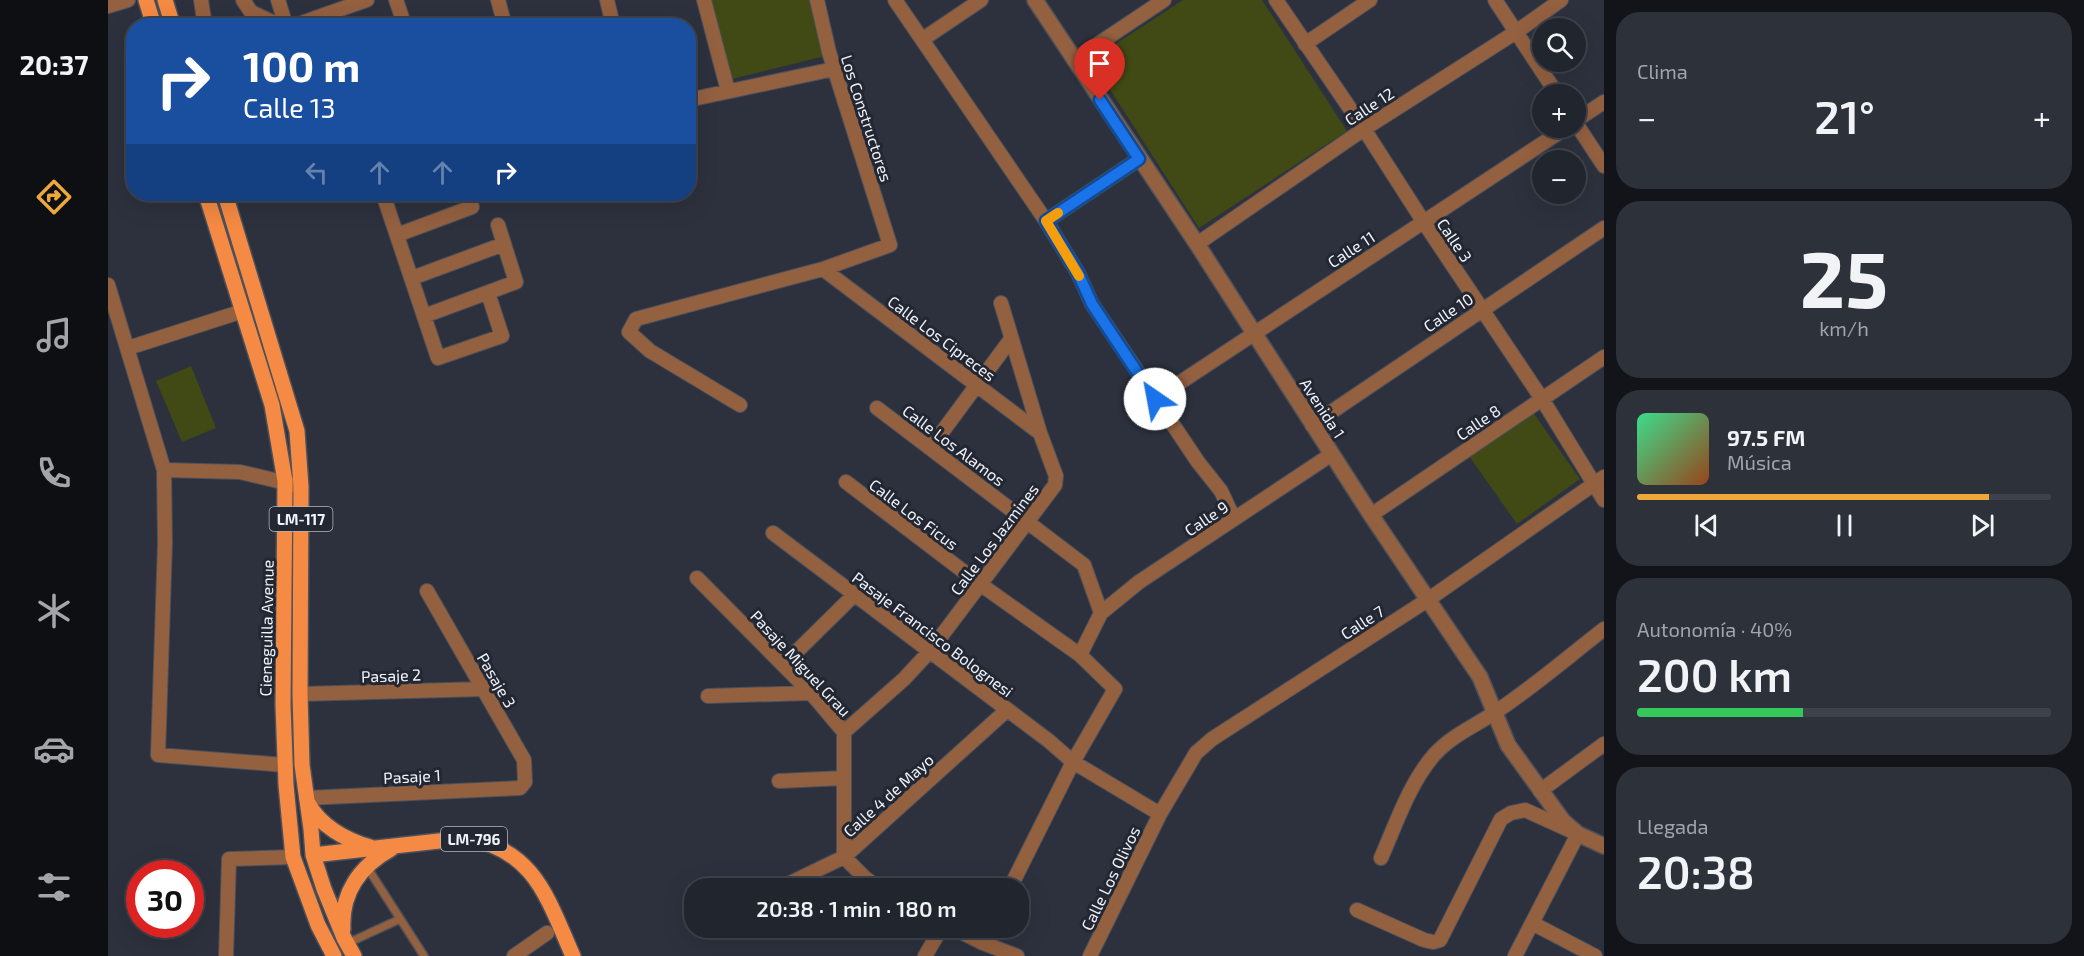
<!DOCTYPE html>
<html lang="es">
<meta charset="utf-8">
<style>
:root{--surface:#21252e;--page:#2d313a;--text:#f1f3f6;--muted:#a2a5aa;--line:#3e424a;--accent:#eda83c}
body{margin:0;font-family:"Exo 2",sans-serif;background:var(--page);color:var(--text);height:100vh;display:flex;flex-direction:column;font-size:22px;white-space:nowrap}
*{box-sizing:border-box;margin:0}
p{font-size:20px;color:var(--muted)}
.icon{flex:none;width:33px;height:33px;fill:none;stroke:currentColor;stroke-width:2;stroke-linecap:round;stroke-linejoin:round}
.map{position:relative;flex:1;overflow:hidden}
.drawer{display:flex;flex-direction:column;gap:12px;padding:12px;background:#121419;width:480px}
.drawer>*{flex:none}
.guide{position:absolute;left:18px;top:18px;width:570px;height:183px;border-radius:24px;box-shadow:0 6px 24px #0002,0 0 0 2px var(--line);background:#1a4fa0;color:#fff;overflow:hidden}
.controls{position:absolute;left:1424px;top:18px;display:grid;gap:12px}
.controls a{display:grid;place-items:center;width:54px;height:54px;border-radius:50%;background:var(--surface);box-shadow:0 6px 24px #0002,0 0 0 2px var(--line);font-size:30px}
.speed{position:absolute;left:18px;top:860px;display:flex;gap:12px;font-size:30px;font-weight:700;text-align:center}
.speed>*{display:grid;place-content:center;width:78px;height:78px;border-radius:50%;background:var(--surface);box-shadow:0 6px 24px #0002,0 0 0 2px var(--line);line-height:1}
.speed .limit{border:9px solid #d22;background:#fff;color:#111}
.pin{position:absolute;display:grid;place-items:center;width:51px;height:51px;color:#fff;margin:-62px -26px;border-radius:50% 50% 50% 0;rotate:-45deg;box-shadow:0 0 6px #0007}
.pin .icon{rotate:45deg}
.me{position:absolute;width:66px;margin:-33px;rotate:327deg;stroke-linejoin:round;filter:drop-shadow(0 0 4px #0008)}
.turn{display:flex;align-items:center;gap:21px;height:126px;padding:0 18px;font-size:27px}
.turn .icon{width:78px;height:78px;stroke-width:2.5}
.turn b{display:block;font-size:42px;line-height:51px}
.lanes{display:flex;align-items:center;height:57px;padding:0 18px;background:#0003;justify-content:center;gap:30px;direction:ltr}
.lanes .off{opacity:.35}
.big{font-size:45px;font-weight:600;line-height:1.1}
.drawer .widget{flex:1;display:flex;flex-direction:column;justify-content:center;gap:9px;min-width:0;padding:0 21px;border-radius:24px;background:var(--page)}
.drawer .dial{align-items:center;gap:0}
.dial b{font-size:78px;line-height:1}
.song{display:flex;align-items:center;gap:18px}
.cover{width:72px;height:72px;border-radius:9px;background:linear-gradient(135deg,hsl(150 70% 55%),hsl(20 70% 35%))}
.played{height:6px;border-radius:3px;background:linear-gradient(90deg,var(--accent) 85%,var(--line) 85%)}
.keys{display:flex;justify-content:space-around;direction:ltr}
.heat{display:flex;justify-content:space-between;align-items:center;font-size:33px;direction:ltr}
.charge{height:9px;border-radius:4px;background:linear-gradient(90deg,#34c759 40%,var(--line) 0)}
.trip{position:absolute;left:576px;top:878px;width:345px;height:60px;border-radius:24px;background:var(--surface);box-shadow:0 6px 24px #0002,0 0 0 2px var(--line);font-weight:600;line-height:60px;text-align:center}
main{display:flex;flex:1;min-height:0}
.dock{display:flex;flex-direction:column;width:108px;justify-content:space-around;align-items:center;background:#0d0f12;color:var(--muted)}
.dock .icon{width:42px;height:42px}
.dock .on{color:var(--accent)}
.dock b{font-size:27px;color:var(--text)}
.map>svg:first-child{display:block}
</style>
<main>
<nav class="dock">
<b>20:37</b>
<svg class="icon on" aria-label="directions" viewBox="0 0 24 24"><path d="M12 3l9 9-9 9-9-9zM9 14v-3h6M13 9l2 2-2 2"/></svg>
<svg class="icon" aria-label="music" viewBox="0 0 24 24"><path d="M9 18V5l10-2v13"/><circle cx="6" cy="18" r="3"/><circle cx="16" cy="16" r="3"/></svg>
<svg class="icon" aria-label="phone" viewBox="0 0 24 24"><path d="M5 4h4l2 5-3 2q2 4 5 5l2-3 5 2v4C11 20 4 13 5 4z"/></svg>
<svg class="icon" aria-label="climate" viewBox="0 0 24 24"><path d="M12 3v18M4 7l16 10M4 17L20 7"/></svg>
<svg class="icon" aria-label="car" viewBox="0 0 24 24"><path d="M5 17H2v-5l4-1 3-4h7l3 4 3 1v5h-3M9 17h6M6 11h13"/><circle cx="7" cy="17" r="2"/><circle cx="17" cy="17" r="2"/></svg>
<svg class="icon" aria-label="filters" viewBox="0 0 24 24"><path d="M4 7h16M4 17h16"/><circle cx="9" cy="7" r="2"/><circle cx="15" cy="17" r="2"/></svg>
</nav>
<div class="map">
<svg width="1496" height="956" viewBox="0 0 1496 956">
<rect width="100%" height="100%" fill="#2c313d"/>
<path fill="#414914" d="M604 0H702L717 56 624 79Z
M1075 0H1154L1239 131 1091 228 983 60Z
M83 366 108 428 74 442 48 381Z
M1424 411 1472 479 1409 524 1361 456Z"/>
<g fill="none" stroke-linecap="round" stroke-linejoin="round">
<g stroke="#4b505b" stroke-width="10">
<path id="service" d="M259 867 316 956
M240 943 292 919"/>
</g>
<g stroke="#4b505b" stroke-width="16">
<path id="minor" d="M93 0 97 26
M135 0 143 12 173 26
M170 0 178 26
M288 0 297 26
M390 0 397 26
M499 0 505 26
M596 0 620 91
M787 0 938 221 970 273 984 304 1090 462 1113 491 1126 519
M1168 0 1256 129 1315 221 1434 399 1496 500
M1387 0 1449 94
M0 6 20 0
M210 17 259 0
M186 26 210 17 213 24
M815 39 873 0
M1197 44 1262 0
M966 60 1056 0
M580 100 726 69
M1467 121 1496 102
M1467 122 1496 166
M275 194 330 358 394 336 380 293
M938 221 1031 159
M289 235 364 207 359 194
M1089 244 1256 129 1408 32 1453 0
M715 269 932 433
M304 278 396 244
M0 285 56 470 57 543 50 755 177 765
M316 316 408 282 390 225
M20 348 135 311
M1047 399 1458 128
M632 405 542 351 521 332 528 319 715 269 782 245 721 52 709 0
M769 408 976 565 993 613
M1204 425 1496 228
M823 447 903 339
M56 470 132 472 187 485
M738 482 872 584 972 655
M1263 515 1496 357
M665 533 941 741 965 762 1052 814
M589 578 703 693 736 732V857L756 877 770 888
M675 665 746 595
M192 694 376 689
M600 696 703 693
M736 732 796 679 822 651 947 485 948 476 932 433 893 303
M671 781 736 778
M1432 791 1496 744
M198 798 412 788 417 782 416 760 319 591
M1273 858C1288 824 1301 784 1326 755 1343 736 1365 727 1386 713 1423 689 1461 656 1496 629
M672 888 736 857 899 710
M902 888 965 762 1007 689 972 655 993 613 1031 582 1224 454
M1249 910 1316 940 1325 942 1332 940 1393 819 1403 813 1417 810 1470 834 1407 956
M1424 923 1487 956
M843 927 875 943 909 956
M875 943 883 927
M118 956 121 859 185 857
M406 956 439 933
M817 956 834 927
M982 956 1052 814 1088 753 1104 739 1321 599 1496 477"/>
</g>
<g stroke="#4b505b" stroke-width="18">
<path id="tertiary" d="M927 0 1089 244 1263 515 1372 677 1400 745 1455 821 1470 834 1496 846"/>
</g>
<g stroke="#4b505b" stroke-width="18">
<path id="primary" d="M38 0 46 26
M57 0 65 26
M98 194 164 405 177 481 175 705 178 785 185 857 210 925 226 956
M117 194 189 431 193 487 192 694 194 765 203 829 205 855 216 889 236 938 246 956
M200 803C212 826 238 840 262 847
M205 855 358 838C427 849 440 900 465 956
M235 929C233 893 252 866 283 849"/>
</g>
<use href="#service" stroke="#936040" stroke-width="7"/>
<use href="#minor" stroke="#936040" stroke-width="14"/>
<use href="#tertiary" stroke="#936040" stroke-width="15"/>
<use href="#primary" stroke="#f48a43" stroke-width="15"/>
</g>
<g fill="none" stroke-linecap="round" stroke-linejoin="round">
<g stroke="#114b97" stroke-width="15">
<path id="route" d="M992 100 1031 159 938 221 970 273 984 304 1047 399"/>
</g>
<use href="#route" stroke="#1a73e8" stroke-width="10"/>
<path stroke="#f59e0b" stroke-width="10" d="M950 213 938 221 971 276"/>
</g>
<g text-anchor="middle" dominant-baseline="central" stroke-width="6" stroke-linejoin="round" paint-order="stroke">
<g fill="#222732" stroke="#b2b6bf" stroke-width="1.5">
<rect x="161.5" y="507" width="63" height="24" rx="4.5"/>
<rect x="333" y="827" width="66" height="24" rx="4.5"/>
</g>
<g font-size="15" font-weight="bold" fill="#f0f3fb">
<text x="193" y="519">LM-117</text>
<text x="366" y="839">LM-796</text>
</g>
<g font-size="16" fill="#f0f3fb" stroke="#222732">
<text transform="translate(1261 106) rotate(-33)">Calle 12</text>
<text transform="translate(759 118) rotate(72)">Los Constructores</text>
<text transform="translate(1347 240) rotate(56)">Calle 3</text>
<text transform="translate(1243 249) rotate(-33)">Calle 11</text>
<text transform="translate(1340 312) rotate(-34)">Calle 10</text>
<text transform="translate(834 338) rotate(37)">Calle Los Cipreces</text>
<text transform="translate(1215 408) rotate(57)">Avenida 1</text>
<text transform="translate(1370 422) rotate(-34)">Calle 8</text>
<text transform="translate(846 445) rotate(37)">Calle Los Alamos</text>
<text transform="translate(806 514) rotate(37)">Calle Los Ficus</text>
<text transform="translate(1098 518) rotate(-34)">Calle 9</text>
<text transform="translate(886 539) rotate(-53)">Calle Los Jazmines</text>
<text transform="translate(1254 622) rotate(-33)">Calle 7</text>
<text transform="translate(158 628) rotate(-89)">Cieneguilla Avenue</text>
<text transform="translate(825 634) rotate(37)">Pasaje Francisco Bolognesi</text>
<text transform="translate(693 663) rotate(47)">Pasaje Miguel Grau</text>
<text transform="translate(283 675) rotate(-2)">Pasaje 2</text>
<text transform="translate(389 680) rotate(60)">Pasaje 3</text>
<text transform="translate(304 776) rotate(-3)">Pasaje 1</text>
<text transform="translate(780 795) rotate(-42)">Calle 4 de Mayo</text>
<text transform="translate(1002 878) rotate(-64)">Calle Los Olivos</text>
</g>
</g>
</svg>
<div class="controls">
<a><svg class="icon" aria-label="search" viewBox="0 0 24 24"><circle cx="10" cy="10" r="6"/><path d="M15 15l6 6"/></svg></a>
<a>+</a>
<a>−</a>
</div>
<div class="speed"><div class="limit">30</div></div>
<div class="pin" style="left:992px;top:100px;background:#d93025"><svg class="icon" aria-label="arrive" viewBox="0 0 24 24"><path d="M6 21V4h12l-3 4 3 4H6"/></svg></div>
<svg class="me" style="left:1047px;top:399px" viewBox="-20 -20 40 40"><circle r="19" fill="#fff"/><path d="M0-13L10 11 0 6-10 11z" fill="#1a73e8"/></svg>
<div class="trip">20:38 · 1 min · 180 m</div>
<div class="guide">
<div class="turn"><svg class="icon" aria-label="right" viewBox="0 0 24 24"><path d="M7 20v-9h11M14 6l5 5-5 5"/></svg><div><b>100 m</b>Calle 13</div></div>
<div class="lanes"><svg class="icon off" aria-label="left" viewBox="0 0 24 24"><path d="M17 20v-9H6M10 6l-5 5 5 5"/></svg><svg class="icon off" aria-label="ahead" viewBox="0 0 24 24"><path d="M12 20V5M6 11l6-6 6 6"/></svg><svg class="icon off" aria-label="ahead" viewBox="0 0 24 24"><path d="M12 20V5M6 11l6-6 6 6"/></svg><svg class="icon" aria-label="right" viewBox="0 0 24 24"><path d="M7 20v-9h11M14 6l5 5-5 5"/></svg></div>
</div>
</div>
<section class="drawer">
<div class="widget"><p>Clima</p>
<div class="heat"><a>−</a><b class="big">21°</b><a>+</a></div>
</div>
<div class="widget dial"><b>25</b><p>km/h</p></div>
<div class="widget">
<div class="song"><i class="cover"></i><div><b>97.5 FM</b><p>Música</p></div></div>
<div class="played"></div>
<div class="keys"><svg class="icon" aria-label="previous" viewBox="0 0 24 24"><path d="M18 5L8 12l10 7zM5 5v14"/></svg><svg class="icon" aria-label="pause" viewBox="0 0 24 24"><path d="M8 5v14M16 5v14"/></svg><svg class="icon" aria-label="next" viewBox="0 0 24 24"><path d="M6 5l10 7-10 7zM19 5v14"/></svg></div>
</div>
<div class="widget"><p>Autonomía · 40%</p><b class="big">200 km</b><div class="charge"></div></div>
<div class="widget"><p>Llegada</p><b class="big">20:38</b></div>
</section>
</main>
